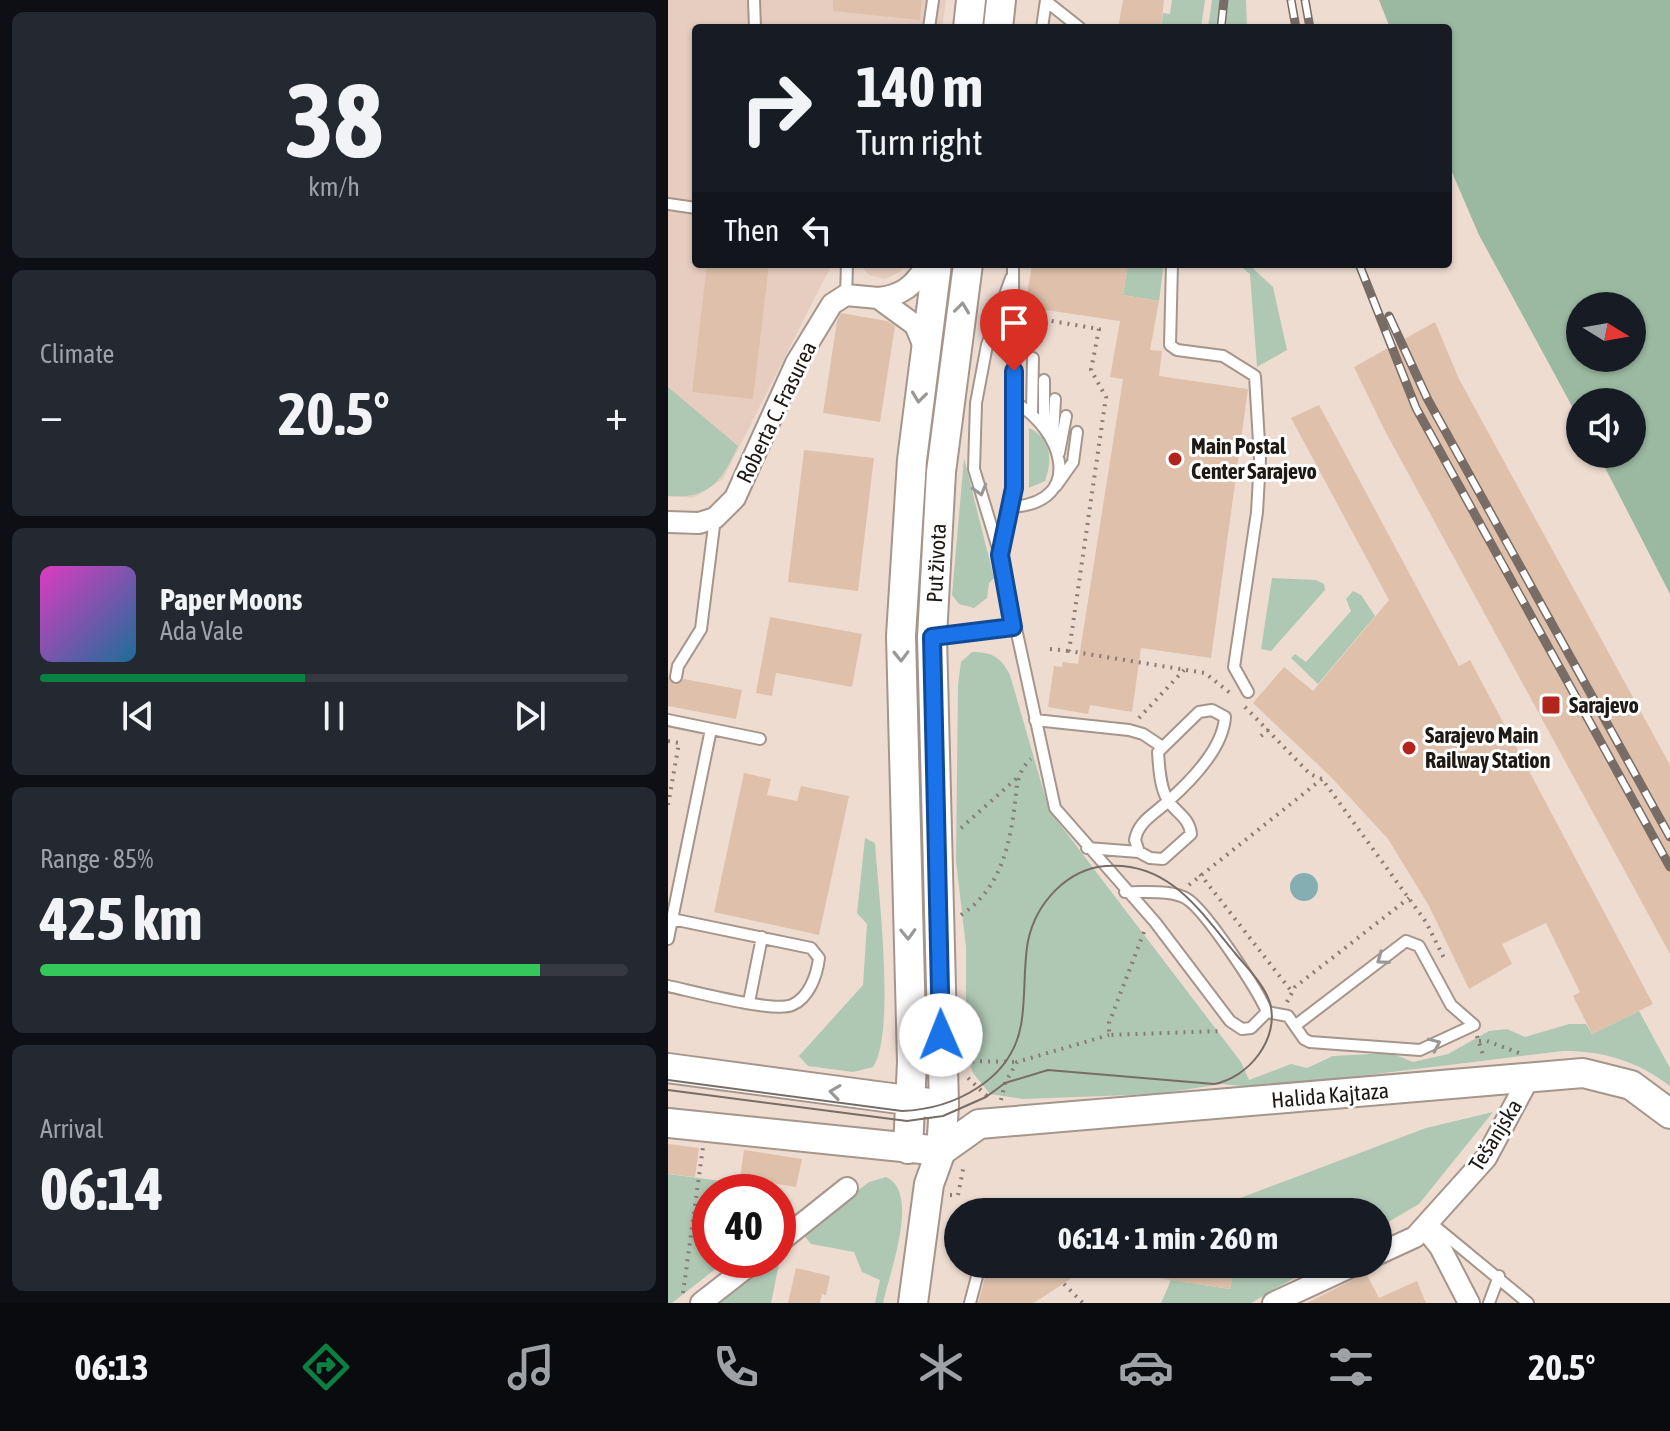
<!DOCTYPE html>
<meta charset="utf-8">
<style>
:root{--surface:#171b24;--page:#242831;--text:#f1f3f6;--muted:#9ea1a6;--line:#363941;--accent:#0b8043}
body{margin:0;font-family:"Asap Condensed",sans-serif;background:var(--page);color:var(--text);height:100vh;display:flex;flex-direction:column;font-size:30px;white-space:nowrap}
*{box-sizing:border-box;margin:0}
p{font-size:26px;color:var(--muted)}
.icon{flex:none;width:44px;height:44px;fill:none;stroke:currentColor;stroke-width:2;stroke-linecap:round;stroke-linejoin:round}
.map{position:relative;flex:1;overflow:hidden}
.drawer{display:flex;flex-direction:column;gap:12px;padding:12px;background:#0d0f14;width:668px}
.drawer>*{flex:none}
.top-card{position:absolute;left:24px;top:24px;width:760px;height:244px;border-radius:8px;box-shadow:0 2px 6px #0004;background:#171b24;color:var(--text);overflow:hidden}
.needle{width:52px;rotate:101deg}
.controls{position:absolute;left:898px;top:292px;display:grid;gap:16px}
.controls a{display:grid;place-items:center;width:80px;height:80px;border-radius:50%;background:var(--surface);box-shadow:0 2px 6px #0004;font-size:40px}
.speed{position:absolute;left:24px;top:1174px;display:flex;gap:16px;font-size:40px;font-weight:700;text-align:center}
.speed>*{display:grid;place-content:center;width:104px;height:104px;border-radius:50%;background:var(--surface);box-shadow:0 2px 6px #0004;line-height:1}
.speed .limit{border:12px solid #d22;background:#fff;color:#111}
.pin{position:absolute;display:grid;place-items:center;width:68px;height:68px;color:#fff;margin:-82px -34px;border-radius:50% 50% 50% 0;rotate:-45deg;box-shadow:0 0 8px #0007}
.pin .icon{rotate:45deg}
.me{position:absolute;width:88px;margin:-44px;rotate:359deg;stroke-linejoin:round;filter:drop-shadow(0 0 6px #0008)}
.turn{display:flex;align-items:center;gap:28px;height:168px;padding:0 32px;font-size:36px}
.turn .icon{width:104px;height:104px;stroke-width:2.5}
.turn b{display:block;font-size:56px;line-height:68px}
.then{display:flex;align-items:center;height:76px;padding:0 32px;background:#0003;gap:16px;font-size:30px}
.big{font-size:60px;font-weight:700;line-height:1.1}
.drawer .tile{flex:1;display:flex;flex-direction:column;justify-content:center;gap:12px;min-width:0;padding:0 28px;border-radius:12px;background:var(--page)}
.drawer .dial{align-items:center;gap:0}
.dial b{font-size:104px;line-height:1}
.song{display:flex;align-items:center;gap:24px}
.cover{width:96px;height:96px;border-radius:12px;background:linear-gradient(135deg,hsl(310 70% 55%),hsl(200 70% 35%))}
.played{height:8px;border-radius:4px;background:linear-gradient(90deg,var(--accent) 45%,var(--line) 45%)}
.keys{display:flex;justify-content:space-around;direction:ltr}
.heat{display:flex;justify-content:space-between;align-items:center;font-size:44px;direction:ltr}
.charge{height:12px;border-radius:6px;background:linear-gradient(90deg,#34c759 85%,var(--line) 0)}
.trip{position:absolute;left:276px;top:1198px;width:448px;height:80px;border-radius:40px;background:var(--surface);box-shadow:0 2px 6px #0004;font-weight:700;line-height:80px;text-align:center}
.tabs{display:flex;height:128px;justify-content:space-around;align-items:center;background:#090b0e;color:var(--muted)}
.tabs .icon{width:56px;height:56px}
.tabs .selected{color:var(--accent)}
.tabs b{font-size:36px;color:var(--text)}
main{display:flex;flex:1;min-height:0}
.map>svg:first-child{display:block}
</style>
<main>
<section class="drawer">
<div class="tile dial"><b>38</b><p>km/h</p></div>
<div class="tile"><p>Climate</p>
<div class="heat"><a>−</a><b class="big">20.5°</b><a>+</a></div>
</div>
<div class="tile">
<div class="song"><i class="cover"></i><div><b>Paper Moons</b><p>Ada Vale</p></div></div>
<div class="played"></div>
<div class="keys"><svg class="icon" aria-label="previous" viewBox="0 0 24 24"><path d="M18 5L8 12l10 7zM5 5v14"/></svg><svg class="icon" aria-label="pause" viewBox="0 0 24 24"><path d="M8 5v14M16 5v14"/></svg><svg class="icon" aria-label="next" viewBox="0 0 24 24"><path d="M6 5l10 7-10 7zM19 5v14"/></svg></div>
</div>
<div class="tile"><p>Range · 85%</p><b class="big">425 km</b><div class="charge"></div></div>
<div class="tile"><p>Arrival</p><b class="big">06:14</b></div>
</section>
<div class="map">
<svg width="1002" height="1303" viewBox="0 0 1002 1303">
<rect width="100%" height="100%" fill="#eedcd1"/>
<path fill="#e7cdbf" d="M0 0H278L274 28H28V264H164L55 479 25 498 0 496Z
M191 264H237L232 272 217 279 201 275Z"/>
<path fill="#afc8b4" d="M504 0H537L533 28H493L495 13 502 14Z
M544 0H578L579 28H540Z
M460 264H496L491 301 455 295Z
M570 264H580L605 287 619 350 589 367 582 274Z
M0 387 70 446C53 482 42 499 0 496Z
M361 428C383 438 385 459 377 481L361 488Z
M296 458 326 578 321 583 319 598 306 608 291 604 284 595Z
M604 578 648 580 656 584 657 590 603 651 593 649Z
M685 591 693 595 707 616 650 684 623 658 627 654 638 662 683 611 678 599Z
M304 652C324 652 333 657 342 675L381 810 573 1062 581 1080 623 1064 639 1068 665 1056 723 1053 745 1062 780 1054 821 1031 839 1029 857 1037 901 1024H918L924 1034 971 1011 1002 1068V1086C969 1061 936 1051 895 1051L594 1088 554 1084 489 1094 355 1099 322 1094 305 1073 298 1053V947L288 861 290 685 293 662Z
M197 838 207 843C210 889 228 1034 205 1067L185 1072 140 1066 131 1056 195 985 199 924 189 913Z
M825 1112 751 1204 710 1228V1212H566L564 1201 758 1128Z
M0 1174 69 1183 68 1192H42V1260H59L4 1303H0Z
M218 1177C253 1192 221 1274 215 1303H207L212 1280 194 1272 186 1252 143 1244 134 1233 201 1182Z
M110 1252 113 1254 103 1303H40L91 1260H110Z
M567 1264H650L583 1303H493L503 1280 562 1289Z"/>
<path fill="#9bb9a1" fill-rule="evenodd" d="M711 0H1002V594L930 454H964V402H912V421L811 235 780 163V28H722ZM912 306H964V358H912Z"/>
<path fill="#84aeb1" d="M622 887a14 14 0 1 1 28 0a14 14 0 1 1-28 0Z"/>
<path fill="#dfc1ab" d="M165 0H254L252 20 165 11Z
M455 0H496L493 28H450Z
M39 264H101L85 399 24 392Z
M364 264H460L455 295 491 301 482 350 494 351 491 376 580 389 543 658 473 648 464 712 422 705 420 714 380 707 386 666 394 667 395 662 410 664 455 379 442 377 452 321 357 307Z
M173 313 219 321 227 326 212 422 155 413 169 321Z
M767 322 791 379 1002 765V954L716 429 686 367Z
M651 405 791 666 802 660 985 1004 924 1034 905 996 912 992 878 923 834 944 844 964 801 989 761 906 720 839 663 777 585 703 616 667 645 691 721 600 623 418Z
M136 450 206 458 190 591 120 582Z
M102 617 194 634 184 687 108 673 104 696 88 693Z
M0 676 6 685 16 679 74 690 68 719 0 706Z
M76 773 103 779 99 795 129 801 133 786 181 796 151 935 46 912Z
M0 1144 31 1148 27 1177 0 1174Z
M76 1150 134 1159 128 1187 72 1178Z
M333 1264H425L366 1303H310L318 1274Z
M458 1264H567L562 1289 457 1273Z
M128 1268 162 1276 158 1295 154 1294 152 1303H120Z
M698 1273 711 1298 749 1281 758 1303H639Z"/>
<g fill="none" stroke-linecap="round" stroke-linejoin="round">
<g stroke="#a5958b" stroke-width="14">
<path id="lane" d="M86 0 87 28
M378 1 412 28
M261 28 265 0
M374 28 378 0
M0 204 28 208
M504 264 502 345 509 350 555 356 587 376 592 459 589 512 566 667 580 692
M343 278 319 345 308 403 306 469 332 555 387 808 487 922 562 1021 574 1029 583 1028 599 1012C590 990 538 911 519 899 504 889 475 893 457 892
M178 295 179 264
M364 412 365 358
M376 423V380
M385 437 387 399
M391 453 398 416
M388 486 405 462 409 432
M344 507C418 502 395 429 346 402
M332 553 346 488 345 264
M268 636 345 627
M8 677 10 666 33 629 47 518
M0 720 92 739
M367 720 461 730 475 734 493 746
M419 848 471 852 482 858 495 859 523 834C521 818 511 815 502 803 492 792 491 766 490 752L531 712 544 710 557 717C555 749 522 782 498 803 485 815 470 822 467 840L471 852
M0 939 43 729
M0 986C24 991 105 1013 124 1005 141 998 149 975 151 958L143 948 4 919
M81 1002 94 937
M599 1012 620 1016 636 1039 642 1042 752 1050 806 1025 783 1005 751 946 738 941 628 1025
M404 1212 411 1207
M763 1223 860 1303
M302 1303 311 1269 319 1264
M821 1303 831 1276"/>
</g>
<g stroke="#a5958b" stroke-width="24">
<path id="street" d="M210 298C234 296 247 285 259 264
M0 522 31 523 47 518 67 498 128 363 164 304 178 295 210 298 247 325 257 349
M757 1228 772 1247 801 1303
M110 1243 179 1188
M710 1254 747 1237 818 1158 862 1076
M33 1303 88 1260
M605 1303 689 1264"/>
</g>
<g stroke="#a5958b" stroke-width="32">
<path id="secondary" d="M300 28 303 0
M330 28 333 0
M0 1068 261 1103
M0 1123 273 1151 311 1124 915 1073 963 1085 1002 1114
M240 1149 244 1062 233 636 244 460 269 264
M245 1303 261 1184 273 1151 276 1105 264 637 273 472 300 264"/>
</g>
<path stroke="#887c75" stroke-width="4" stroke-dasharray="2 6" stroke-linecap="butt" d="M360 317 431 329 423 370 438 397 401 651 537 673 562 693
M382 649 401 651
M577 707 642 774 654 779 758 922 778 962
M471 718 516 670
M593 736 601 729
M0 741 11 743 0 805
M293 828 349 778
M532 874 624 992
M521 885 654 779
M293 915C329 891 340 854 346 811 349 791 347 773 363 759
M476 932 441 1023V1035L553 1031
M619 1002 627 987 741 898
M809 1036 816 1058
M811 1041H819L854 1054
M296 1061 349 1062
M300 1078 322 1099
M333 1100 337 1083 349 1062 441 1035
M282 1195H290L296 1165
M396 1284 415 1303
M15 1293 35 1147"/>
<use href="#lane" stroke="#fff" stroke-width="10"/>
<use href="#street" stroke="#fff" stroke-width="20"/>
<use href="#secondary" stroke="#fff" stroke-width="28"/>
<path stroke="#786d66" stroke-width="2" d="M0 1080 234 1111C285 1109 343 1081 353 1025 358 998 355 968 360 941 368 903 399 869 438 866 501 861 532 911 567 953 579 968 596 984 602 1003 612 1039 580 1078 546 1084L380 1070 337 1083 318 1097 275 1116 239 1121 0 1090"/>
<g stroke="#786d66" stroke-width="9">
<path id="rail" d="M623 0 628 28
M637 0 642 28
M553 28 556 0
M691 264 748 408 1002 867
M721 316 760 400 1002 837"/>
</g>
<use href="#rail" stroke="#fff" stroke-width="6" stroke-dasharray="18" stroke-linecap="butt"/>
</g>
<defs><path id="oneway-chevron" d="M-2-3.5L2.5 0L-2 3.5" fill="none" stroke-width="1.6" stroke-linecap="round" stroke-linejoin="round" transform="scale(2)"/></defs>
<g stroke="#9a9896">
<use href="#oneway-chevron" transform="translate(294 308) rotate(-83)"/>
<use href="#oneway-chevron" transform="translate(251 397) rotate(97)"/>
<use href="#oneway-chevron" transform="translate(312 490) rotate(74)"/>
<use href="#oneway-chevron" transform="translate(233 656) rotate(89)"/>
<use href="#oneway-chevron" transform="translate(240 934) rotate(88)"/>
<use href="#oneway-chevron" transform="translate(714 959) rotate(144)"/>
<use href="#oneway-chevron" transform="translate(767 1044) rotate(-24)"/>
<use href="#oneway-chevron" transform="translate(167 1092) rotate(-172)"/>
</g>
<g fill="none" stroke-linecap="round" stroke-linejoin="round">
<g stroke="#114b97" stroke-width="20">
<path id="route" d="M273 1035 264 637 345 627 332 555 346 488V371"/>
</g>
<use href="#route" stroke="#1a73e8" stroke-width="14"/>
</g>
<g fill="#b3241c" stroke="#fff" stroke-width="3">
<circle cx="507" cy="459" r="8"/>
<rect x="873" y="695" width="20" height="20" rx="4"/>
<circle cx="741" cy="748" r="8"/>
</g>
<g text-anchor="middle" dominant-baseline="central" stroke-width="6" stroke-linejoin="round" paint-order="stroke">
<g font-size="22" fill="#1f1915" stroke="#fff">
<text transform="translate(108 412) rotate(-64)">Roberta C. Frasurea</text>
<text transform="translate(268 563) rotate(-87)">Put života</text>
<text transform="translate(662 1095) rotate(-5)">Halida Kajtaza</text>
<text transform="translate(827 1135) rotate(-58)">Tešanjska</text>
</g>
<g font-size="22" font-weight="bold" fill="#1f1915" stroke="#fff" text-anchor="start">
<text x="523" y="446">Main Postal<tspan x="523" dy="25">Center Sarajevo</tspan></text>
<text x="901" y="705">Sarajevo</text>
<text x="757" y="735">Sarajevo Main<tspan x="757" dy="25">Railway Station</tspan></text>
</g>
</g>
</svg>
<div class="controls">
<a><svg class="needle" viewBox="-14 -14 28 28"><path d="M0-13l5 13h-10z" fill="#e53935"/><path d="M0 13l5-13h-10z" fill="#9ea1a6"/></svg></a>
<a><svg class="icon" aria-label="sound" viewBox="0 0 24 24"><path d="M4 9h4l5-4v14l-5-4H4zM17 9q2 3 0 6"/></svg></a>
</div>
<div class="speed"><div class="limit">40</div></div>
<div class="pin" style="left:346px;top:371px;background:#d93025"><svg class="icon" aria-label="arrive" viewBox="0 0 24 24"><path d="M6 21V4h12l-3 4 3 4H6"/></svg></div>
<svg class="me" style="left:273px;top:1035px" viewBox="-20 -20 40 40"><circle r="19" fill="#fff"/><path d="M0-13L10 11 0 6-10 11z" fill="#1a73e8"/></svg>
<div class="trip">06:14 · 1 min · 260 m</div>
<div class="top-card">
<div class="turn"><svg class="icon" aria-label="right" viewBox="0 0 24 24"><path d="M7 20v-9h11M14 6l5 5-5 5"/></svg><div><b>140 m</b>Turn right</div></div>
<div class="then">Then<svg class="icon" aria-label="left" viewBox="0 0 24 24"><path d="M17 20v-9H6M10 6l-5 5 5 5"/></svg></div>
</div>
</div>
</main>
<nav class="tabs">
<b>06:13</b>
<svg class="icon selected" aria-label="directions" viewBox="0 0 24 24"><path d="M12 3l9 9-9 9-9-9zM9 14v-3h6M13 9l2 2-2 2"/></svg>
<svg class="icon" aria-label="music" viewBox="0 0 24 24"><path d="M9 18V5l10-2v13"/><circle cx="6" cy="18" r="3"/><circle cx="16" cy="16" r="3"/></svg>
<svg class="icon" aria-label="phone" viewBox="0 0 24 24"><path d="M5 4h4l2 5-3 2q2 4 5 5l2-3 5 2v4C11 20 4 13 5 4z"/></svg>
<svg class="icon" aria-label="climate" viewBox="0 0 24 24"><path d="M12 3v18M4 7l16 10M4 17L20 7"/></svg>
<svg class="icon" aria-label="car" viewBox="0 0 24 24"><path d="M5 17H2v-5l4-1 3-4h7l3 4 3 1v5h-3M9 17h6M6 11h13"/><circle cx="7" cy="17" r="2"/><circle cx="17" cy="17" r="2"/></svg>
<svg class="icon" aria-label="filters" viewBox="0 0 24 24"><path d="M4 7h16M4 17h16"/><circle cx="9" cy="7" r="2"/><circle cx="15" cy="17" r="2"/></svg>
<b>20.5°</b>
</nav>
